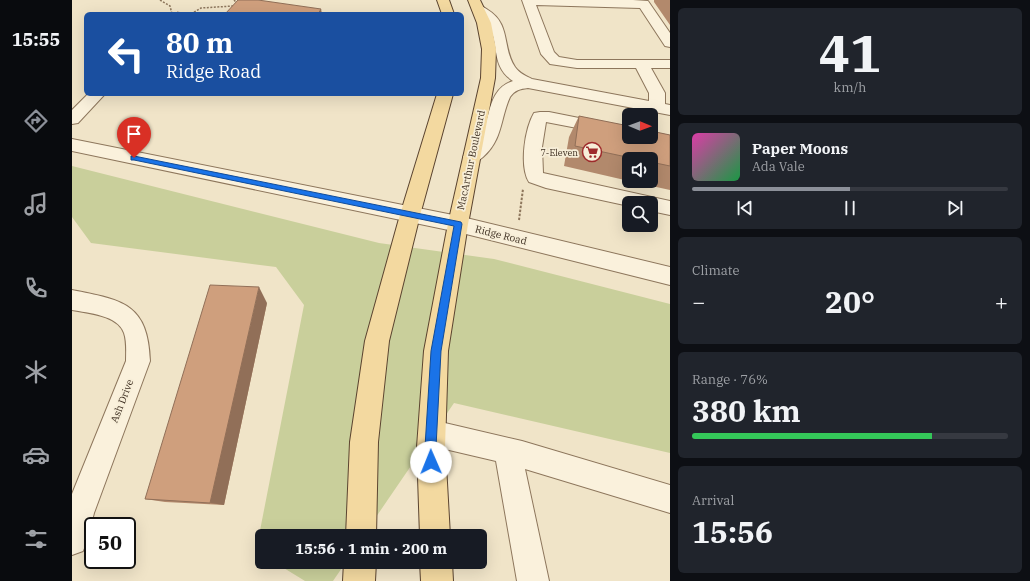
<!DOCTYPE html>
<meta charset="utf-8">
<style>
:root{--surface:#171b24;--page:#20242c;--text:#f1f3f6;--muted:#9ea1a6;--line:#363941;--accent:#8c9099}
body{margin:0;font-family:"IBM Plex Serif",serif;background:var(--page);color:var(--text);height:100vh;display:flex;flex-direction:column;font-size:15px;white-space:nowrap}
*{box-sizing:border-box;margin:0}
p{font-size:13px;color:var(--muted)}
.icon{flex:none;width:22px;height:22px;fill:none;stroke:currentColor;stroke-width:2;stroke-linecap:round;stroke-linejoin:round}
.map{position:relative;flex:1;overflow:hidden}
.panel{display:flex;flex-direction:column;gap:8px;padding:8px;background:#0d0f14;width:360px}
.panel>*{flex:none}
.guide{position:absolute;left:12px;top:12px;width:380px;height:84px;border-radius:6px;box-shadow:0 4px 16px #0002;background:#1a4fa0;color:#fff;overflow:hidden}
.needle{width:26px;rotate:91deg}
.fabs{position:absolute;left:550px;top:108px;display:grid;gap:8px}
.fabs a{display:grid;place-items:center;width:36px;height:36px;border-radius:6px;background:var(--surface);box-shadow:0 4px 16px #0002;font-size:20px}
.speed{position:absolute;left:12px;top:517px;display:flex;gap:8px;font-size:20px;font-weight:700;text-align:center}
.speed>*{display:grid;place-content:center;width:52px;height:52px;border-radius:50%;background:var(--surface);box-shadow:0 4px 16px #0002;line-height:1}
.speed .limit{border:2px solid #111;border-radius:6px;background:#fff;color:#111}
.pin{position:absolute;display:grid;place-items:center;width:34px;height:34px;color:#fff;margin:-41px -17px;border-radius:50% 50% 50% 0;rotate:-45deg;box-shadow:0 0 4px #0007}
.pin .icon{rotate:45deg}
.me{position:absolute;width:44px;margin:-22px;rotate:359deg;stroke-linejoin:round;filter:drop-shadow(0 0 3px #0008)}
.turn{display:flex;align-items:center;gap:14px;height:84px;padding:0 16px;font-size:18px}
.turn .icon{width:52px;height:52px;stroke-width:2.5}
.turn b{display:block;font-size:28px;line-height:34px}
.big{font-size:30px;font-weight:800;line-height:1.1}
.panel .card{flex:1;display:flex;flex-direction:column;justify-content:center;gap:6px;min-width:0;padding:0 14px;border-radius:6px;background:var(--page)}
.panel .dial{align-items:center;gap:0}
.dial b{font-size:52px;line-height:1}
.song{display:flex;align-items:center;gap:12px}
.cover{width:48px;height:48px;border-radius:6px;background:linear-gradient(135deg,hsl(320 70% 55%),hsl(140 70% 35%))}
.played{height:4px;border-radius:2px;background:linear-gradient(90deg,var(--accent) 50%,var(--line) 50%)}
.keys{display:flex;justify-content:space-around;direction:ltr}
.heat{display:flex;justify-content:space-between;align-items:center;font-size:22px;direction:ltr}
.charge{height:6px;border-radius:3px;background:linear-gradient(90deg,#34c759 76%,var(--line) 0)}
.trip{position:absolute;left:183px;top:529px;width:232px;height:40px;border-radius:6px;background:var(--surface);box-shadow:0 4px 16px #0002;font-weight:800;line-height:40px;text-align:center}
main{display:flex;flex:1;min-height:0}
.tabs{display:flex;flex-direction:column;width:72px;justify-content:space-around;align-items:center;background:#090b0e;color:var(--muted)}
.tabs .icon{width:28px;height:28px}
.tabs .active{color:var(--accent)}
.tabs b{font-size:18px;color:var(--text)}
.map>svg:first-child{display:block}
</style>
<main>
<nav class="tabs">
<b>15:55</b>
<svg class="icon active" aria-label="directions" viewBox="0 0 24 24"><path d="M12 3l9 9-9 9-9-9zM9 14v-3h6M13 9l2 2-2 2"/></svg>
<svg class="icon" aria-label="music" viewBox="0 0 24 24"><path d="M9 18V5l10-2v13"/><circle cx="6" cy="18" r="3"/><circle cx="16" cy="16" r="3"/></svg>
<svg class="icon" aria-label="phone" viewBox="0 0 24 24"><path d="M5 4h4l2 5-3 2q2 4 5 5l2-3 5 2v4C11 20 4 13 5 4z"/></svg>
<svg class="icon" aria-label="climate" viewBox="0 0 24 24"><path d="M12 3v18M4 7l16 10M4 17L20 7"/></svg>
<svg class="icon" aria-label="car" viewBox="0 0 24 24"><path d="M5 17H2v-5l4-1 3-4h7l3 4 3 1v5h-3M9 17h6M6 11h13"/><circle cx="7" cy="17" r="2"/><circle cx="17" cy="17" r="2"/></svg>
<svg class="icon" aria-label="filters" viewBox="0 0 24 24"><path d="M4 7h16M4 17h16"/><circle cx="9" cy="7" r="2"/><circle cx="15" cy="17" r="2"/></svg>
</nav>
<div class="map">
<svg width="598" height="581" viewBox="0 0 598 581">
<rect width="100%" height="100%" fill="#f0e4c8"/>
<path fill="#c9cf9b" d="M0 166 307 243 422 259 598 304V453L382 403 291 536H190V555L184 551 232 305 204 267 19 243 0 217Z
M202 562H274L261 581H233Z"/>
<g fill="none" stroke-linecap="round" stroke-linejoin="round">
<g stroke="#8d765c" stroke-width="2">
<path id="minor" d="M450 0H561L576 1 598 33V47L593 46 568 8 464 5 482 52 487 57 505 60H598V68H579L593 93V104L598 105V115L456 88C448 89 443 90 438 97 428 119 431 139 411 157 405 162 402 163 394 161L391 157C396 150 404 146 408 139 419 119 415 89 441 81 418 66 428 43 416 24 412 17 404 15 400 9L402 6C408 5 411 6 416 10 439 24 430 48 443 67 447 73 454 76 460 79L577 101V93L564 68H505L478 64 469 54Z
M16 94H33L6 123 0 124V110Z
M468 112H477L557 128V137H562L557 138 474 122 470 147 471 173 598 201V215L579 211V203H557V206L474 188 457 182C447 166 453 128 462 113Z
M0 139 386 216 598 267V285L386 232 0 151Z
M0 290C50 300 76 303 78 361L22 513 15 540 11 551 0 555V494L54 361C54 352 55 342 52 333 46 315 16 313 0 310Z
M360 420 450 441 598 485V513L453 469 477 581H445L424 461 360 446 351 442 347 433 351 424Z"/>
</g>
<g stroke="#5b4430" stroke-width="2">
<path id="major" d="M365 0H377L382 14H370Z
M396 0H408L419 23 424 49 423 78 396 224 376 351 373 447 378 536H348L345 447 352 351 376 224 409 78 410 49 405 23Z
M365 94H381L348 215 317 341 306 442 304 536H274L278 442 293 341 328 215Z
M272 562H304L303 581H271Z
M348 562H380L381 581H349Z"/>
</g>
<path stroke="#8d765c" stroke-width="1.5" stroke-dasharray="2 1.5" stroke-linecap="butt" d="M88 0 98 6 100 14
M162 0 166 4
M119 14 129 8 161 6"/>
<path stroke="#8d765c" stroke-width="2" stroke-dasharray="2.5 1.5" stroke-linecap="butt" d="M447 220 451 189"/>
<use href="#minor" fill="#faf1dc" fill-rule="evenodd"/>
<use href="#major" fill="#f3d9a0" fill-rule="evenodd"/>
</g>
<path fill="#b2896c" d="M582 0H598V25L582 2Z
M507 116 598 135V190L557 181H579V159H557V181L492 166 497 137Z
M195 303 152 505 93 502 73 499Z"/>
<path fill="#916f58" d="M249 9 250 14H246Z
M187 287 195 303 152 505 138 503Z"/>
<path fill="#cf9f7d" stroke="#916f58" d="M166 0H186L249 9 246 14H153Z
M105 12 116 14H103Z
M507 116 557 126V137H579V131L598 135V166L579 162V159H564L503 146Z
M138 285 187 287 138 503 73 499Z"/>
<path fill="#1a73e8" stroke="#114b97" d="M59 156H62L389 222 390 224 369 351 364 447 365 462 363 466 359 468 355 466 353 447 359 351 382 226 62 160H59Z"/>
<defs>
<g id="supermarket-ring" transform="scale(1)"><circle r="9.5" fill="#f7eed8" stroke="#9e2a2b" stroke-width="1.5"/><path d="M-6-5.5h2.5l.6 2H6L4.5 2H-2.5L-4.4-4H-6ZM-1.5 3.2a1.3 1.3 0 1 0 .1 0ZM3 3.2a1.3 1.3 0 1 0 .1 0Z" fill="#9e2a2b"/></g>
</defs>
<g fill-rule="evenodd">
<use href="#supermarket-ring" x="520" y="152"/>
</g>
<g text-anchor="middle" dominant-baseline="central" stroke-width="3.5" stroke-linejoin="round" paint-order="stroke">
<g font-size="9" fill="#3d2e20" stroke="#f7eed8" text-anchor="end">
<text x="506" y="152">7-Eleven</text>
</g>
<g font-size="10" fill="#3d2e20" stroke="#f7eed8">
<text transform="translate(399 160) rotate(-78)">MacArthur Boulevard</text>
<text transform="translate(429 235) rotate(14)">Ridge Road</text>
<text transform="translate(50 401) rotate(-69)">Ash Drive</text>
</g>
</g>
</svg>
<div class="fabs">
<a><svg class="needle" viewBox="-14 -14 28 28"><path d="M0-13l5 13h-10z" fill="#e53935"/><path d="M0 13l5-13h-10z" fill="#9ea1a6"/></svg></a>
<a><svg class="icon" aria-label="sound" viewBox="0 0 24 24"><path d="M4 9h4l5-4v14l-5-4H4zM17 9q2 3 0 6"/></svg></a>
<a><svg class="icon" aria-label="search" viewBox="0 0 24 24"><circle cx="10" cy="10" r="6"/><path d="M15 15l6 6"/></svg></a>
</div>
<div class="speed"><div class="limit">50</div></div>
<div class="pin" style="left:62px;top:158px;background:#d93025"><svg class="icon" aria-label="arrive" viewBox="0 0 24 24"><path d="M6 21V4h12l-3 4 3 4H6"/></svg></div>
<svg class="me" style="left:359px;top:462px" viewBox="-20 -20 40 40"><circle r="19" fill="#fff"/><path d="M0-13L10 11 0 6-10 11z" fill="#1a73e8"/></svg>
<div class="trip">15:56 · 1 min · 200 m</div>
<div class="guide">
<div class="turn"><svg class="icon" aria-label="left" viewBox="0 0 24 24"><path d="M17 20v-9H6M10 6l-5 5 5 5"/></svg><div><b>80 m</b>Ridge Road</div></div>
</div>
</div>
<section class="panel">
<div class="card dial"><b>41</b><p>km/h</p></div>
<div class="card">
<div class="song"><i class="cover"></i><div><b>Paper Moons</b><p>Ada Vale</p></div></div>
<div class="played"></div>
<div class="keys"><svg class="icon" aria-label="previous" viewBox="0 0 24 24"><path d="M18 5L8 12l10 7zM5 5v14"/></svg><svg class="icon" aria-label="pause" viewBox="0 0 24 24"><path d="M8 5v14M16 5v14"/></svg><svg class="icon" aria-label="next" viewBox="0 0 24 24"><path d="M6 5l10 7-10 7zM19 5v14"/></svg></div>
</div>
<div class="card"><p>Climate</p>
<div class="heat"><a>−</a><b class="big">20°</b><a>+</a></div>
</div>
<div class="card"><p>Range · 76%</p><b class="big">380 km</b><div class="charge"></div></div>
<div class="card"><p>Arrival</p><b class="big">15:56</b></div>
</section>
</main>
